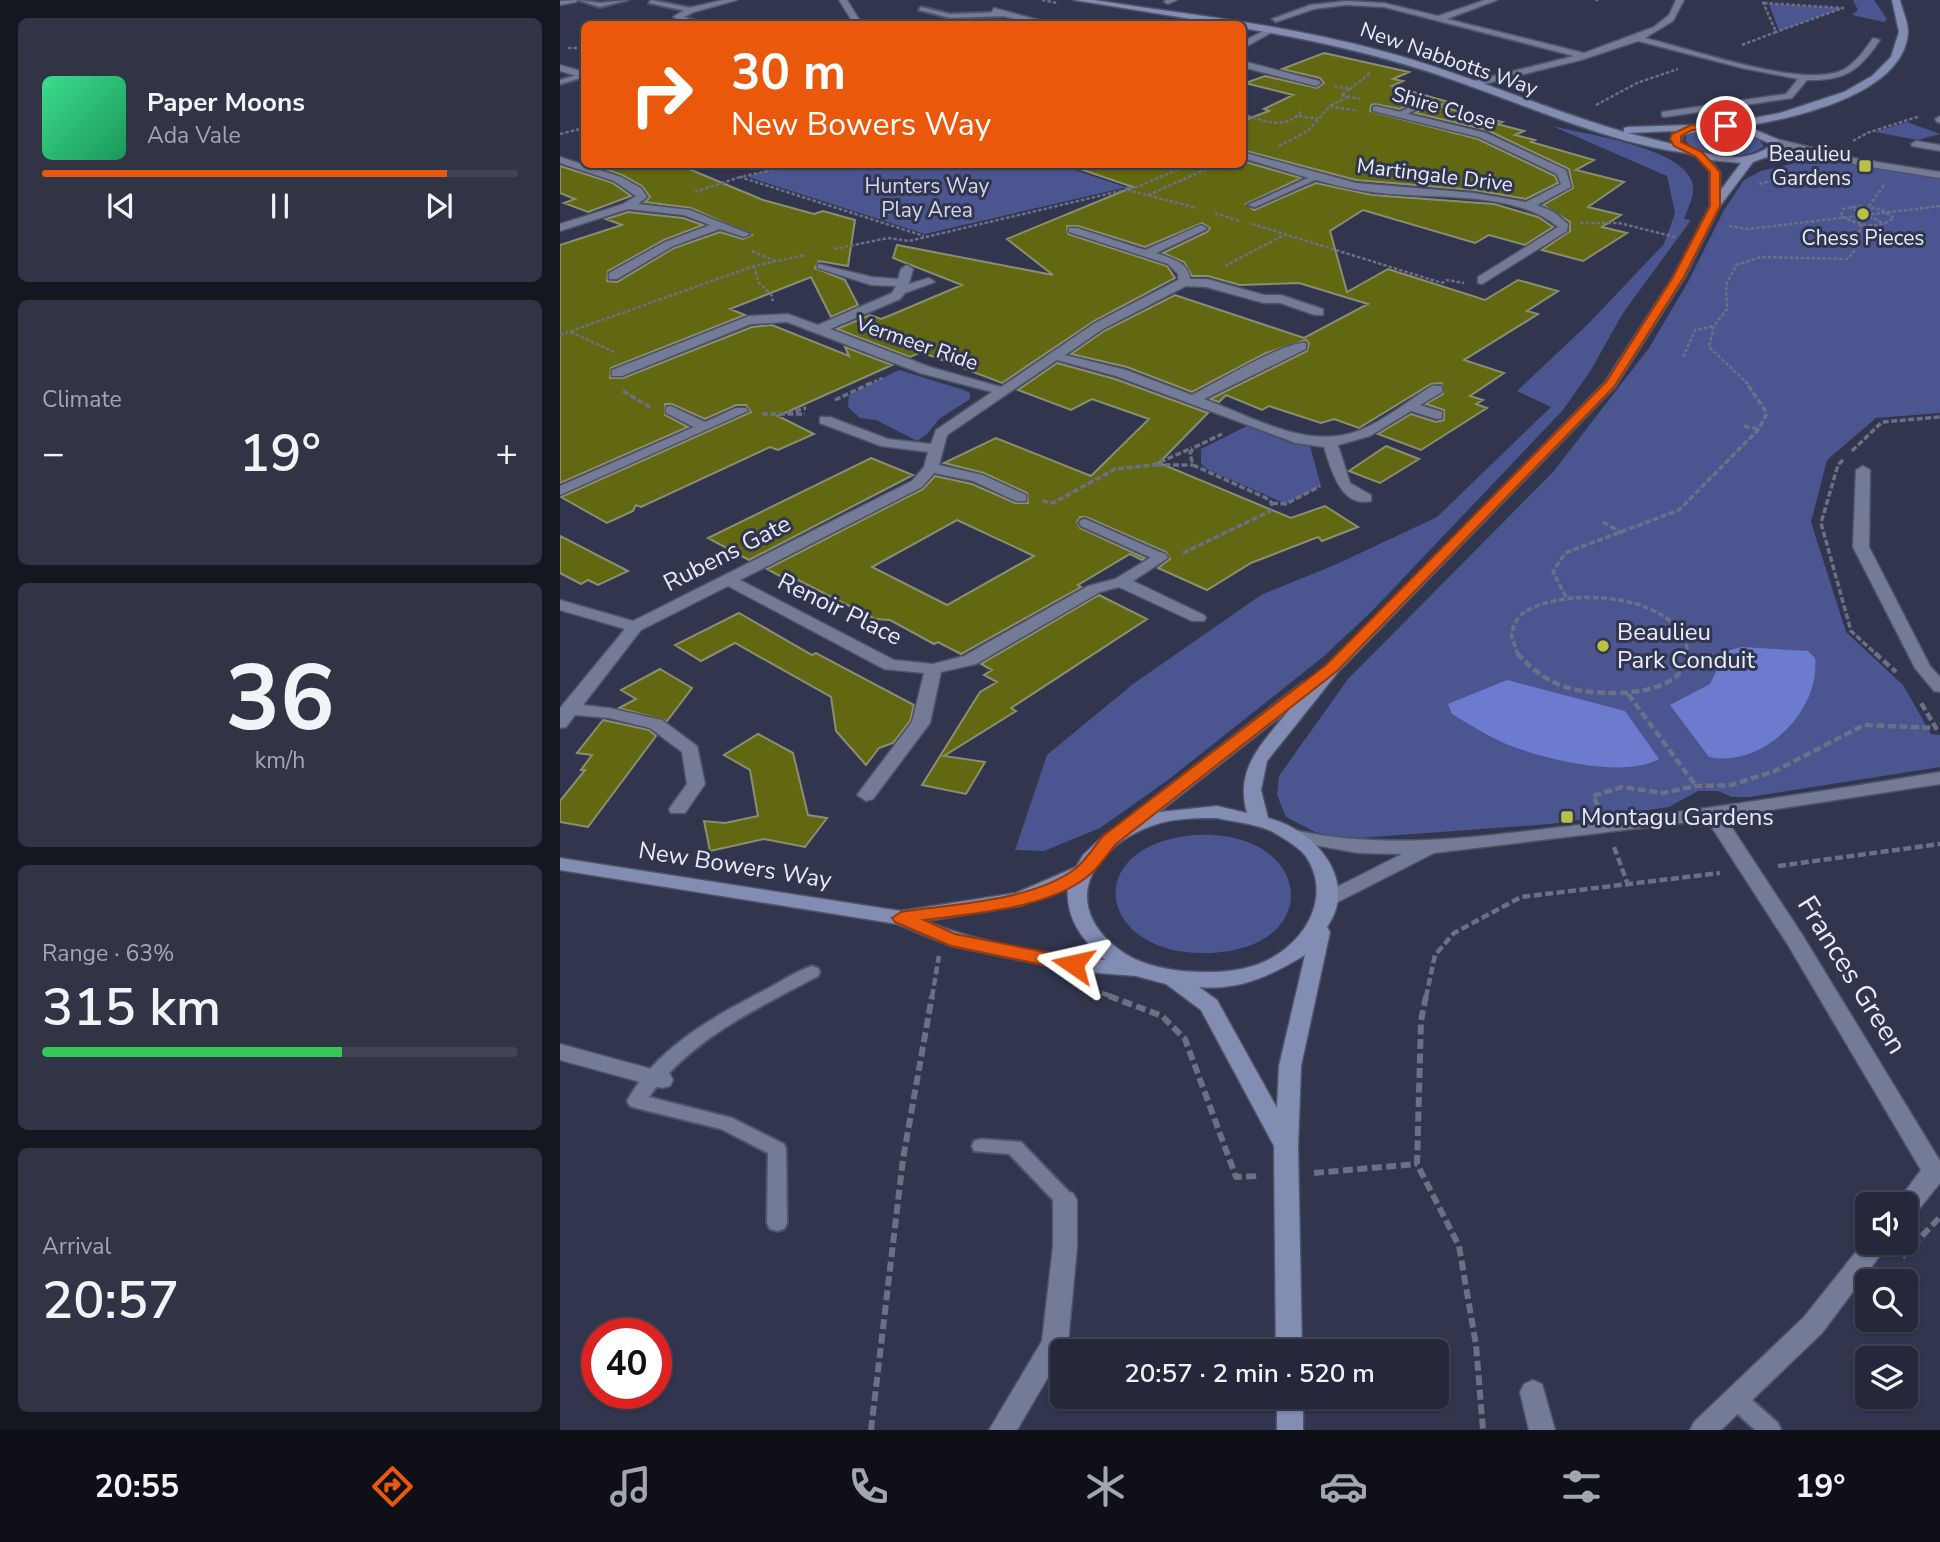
<!DOCTYPE html>
<meta charset="utf-8">
<style>
:root{--surface:#25283a;--page:#313445;--text:#f1f3f6;--muted:#a3a6af;--line:#424454;--accent:#ea580c}
body{margin:0;font-family:"Nunito Sans",sans-serif;background:var(--page);color:var(--text);height:100vh;display:flex;flex-direction:column;font-size:26px;white-space:nowrap}
*{box-sizing:border-box;margin:0}
p{font-size:23px;color:var(--muted)}
.icon{flex:none;width:38px;height:38px;fill:none;stroke:currentColor;stroke-width:2;stroke-linecap:round;stroke-linejoin:round}
.map{position:relative;flex:1;overflow:hidden}
.drawer{display:flex;flex-direction:column;gap:18px;padding:18px;background:#141620;width:560px}
.drawer>*{flex:none}
.top-card{position:absolute;left:21px;top:21px;width:665px;height:147px;border-radius:10px;box-shadow:0 2px 5px #0004,0 0 0 2px var(--line);background:#ea580c;color:#fff;overflow:hidden}
.fabs{position:absolute;left:1295px;top:1192px;display:grid;gap:14px}
.fabs a{display:grid;place-items:center;width:63px;height:63px;border-radius:10px;background:var(--surface);box-shadow:0 2px 5px #0004,0 0 0 2px var(--line);font-size:35px}
.speed{position:absolute;left:21px;top:1318px;display:flex;gap:14px;font-size:35px;font-weight:700;text-align:center}
.speed>*{display:grid;place-content:center;width:91px;height:91px;border-radius:50%;background:var(--surface);box-shadow:0 2px 5px #0004,0 0 0 2px var(--line);line-height:1}
.speed .limit{border:10px solid #d22;background:#fff;color:#111}
.pin{position:absolute;display:grid;place-items:center;width:60px;height:60px;color:#fff;margin:-30px;border:4px solid #fff;border-radius:50%;box-shadow:0 2px 7px #0007}
.me{position:absolute;width:77px;margin:-38px;rotate:281deg;stroke-linejoin:round;filter:drop-shadow(0 0 5px #0008)}
.turn{display:flex;align-items:center;gap:24px;height:147px;padding:0 35px;font-size:32px}
.turn .icon{width:91px;height:91px;stroke-width:2.5}
.turn b{display:block;font-size:49px;line-height:60px}
.big{font-size:52px;font-weight:600;line-height:1.1}
.drawer .card{flex:1;display:flex;flex-direction:column;justify-content:center;gap:10px;min-width:0;padding:0 24px;border-radius:10px;background:var(--page)}
.drawer .dial{align-items:center;gap:0}
.dial b{font-size:91px;line-height:1}
.song{display:flex;align-items:center;gap:21px}
.cover{width:84px;height:84px;border-radius:10px;background:linear-gradient(135deg,hsl(150 70% 55%),hsl(150 70% 35%))}
.played{height:7px;border-radius:4px;background:linear-gradient(90deg,var(--accent) 85%,var(--line) 85%)}
.keys{display:flex;justify-content:space-around;direction:ltr}
.heat{display:flex;justify-content:space-between;align-items:center;font-size:38px;direction:ltr}
.charge{height:10px;border-radius:5px;background:linear-gradient(90deg,#34c759 63%,var(--line) 0)}
.trip{position:absolute;left:490px;top:1339px;width:399px;height:70px;border-radius:10px;background:var(--surface);box-shadow:0 2px 5px #0004,0 0 0 2px var(--line);font-weight:600;line-height:70px;text-align:center}
.tab-bar{display:flex;height:112px;justify-content:space-around;align-items:center;background:#0f1017;color:var(--muted)}
.tab-bar .icon{width:49px;height:49px}
.tab-bar .on{color:var(--accent)}
.tab-bar b{font-size:32px;color:var(--text)}
main{display:flex;flex:1;min-height:0}
.map>svg:first-child{display:block}
</style>
<main>
<section class="drawer">
<div class="card">
<div class="song"><i class="cover"></i><div><b>Paper Moons</b><p>Ada Vale</p></div></div>
<div class="played"></div>
<div class="keys"><svg class="icon" aria-label="previous" viewBox="0 0 24 24"><path d="M18 5L8 12l10 7zM5 5v14"/></svg><svg class="icon" aria-label="pause" viewBox="0 0 24 24"><path d="M8 5v14M16 5v14"/></svg><svg class="icon" aria-label="next" viewBox="0 0 24 24"><path d="M6 5l10 7-10 7zM19 5v14"/></svg></div>
</div>
<div class="card"><p>Climate</p>
<div class="heat"><a>−</a><b class="big">19°</b><a>+</a></div>
</div>
<div class="card dial"><b>36</b><p>km/h</p></div>
<div class="card"><p>Range · 63%</p><b class="big">315 km</b><div class="charge"></div></div>
<div class="card"><p>Arrival</p><b class="big">20:57</b></div>
</section>
<div class="map">
<svg width="1380" height="1430" viewBox="0 0 1380 1430">
<rect width="100%" height="100%" fill="#31364e"/>
<path fill="#4b5590" d="M1293 0H1314L1327 19 1324 22 1292 15 1298 10Z
M1209 4 1283 8 1219 31Z
M1347 122 1380 134 1358 140 1315 132Z
M992 126C1024 134 1121 147 1132 182 1136 195 1128 207 1124 219L1131 220 1063 313 1031 370 1003 410 812 611 763 657 608 780 540 828 484 851 455 850 487 755 573 684 701 595 777 564 877 517 991 407 957 391 1030 322 1104 244 1115 213 1107 176Z
M1166 129 1197 137 1204 146C1188 161 1138 159 1125 140L1127 136 1138 131Z
M1235 163H1294L1380 176V413L1316 418 1267 460 1251 522 1286 632 1343 685 1371 734 1380 735V767L1190 797H1172L1158 791H1138L1109 807 991 824 785 839 755 832 726 817 717 795 719 776 788 679 994 471 1089 348 1128 282 1164 210 1184 180 1201 171Z
M221 164H497L565 187 618 165 593 192 563 188 365 234 188 177Z
M339 370 404 390 410 393V399L379 419 368 433 357 441 316 420 300 418 288 407 289 395Z
M687 426 733 444 750 446 761 486 726 504 647 469 641 464V449Z
M635 835C752 828 767 947 652 953 537 959 517 845 635 835Z"/>
<path fill="#6d7bcf" d="M1182 647 1248 651 1255 658C1261 711 1202 769 1149 757L1110 705 1150 684 1166 651Z
M947 680 1065 711 1099 759C1063 779 982 759 944 743 926 735 909 724 892 714L888 704Z"/>
<path fill="#626712" stroke="#8b8f71" stroke-width="2" fill-rule="evenodd" d="M764 53 849 72 833 79 843 81 832 86 889 102 878 106 942 122 937 124 964 131 955 135 975 140 971 142 1034 160 1016 170 1064 182 1028 207 1061 215 1042 227 1067 233 1023 261 982 250 1010 231V222L983 205 1013 188 1009 169 927 130 855 113 876 102 867 96 840 109 815 104 811 105 810 111 918 139 995 176 998 183 966 199 914 190 796 180 682 150V121L709 111 704 109 733 95 685 83 705 76 757 88 764 83 760 78 722 69Z
M682 161 741 178 686 204 694 210 756 183 812 195 934 204 978 217 993 227 965 245 929 235 915 243 803 210 770 231 787 292 828 269 925 300 958 280 998 291 967 311 978 314 904 360 944 373 910 396 923 400 916 404 927 408 861 450 818 434 851 414 876 422 884 420V410L866 404 883 394 882 383 871 384 799 428 774 419 761 423 709 406 702 410 666 395 659 402 650 399 747 351 749 343 746 340 706 353 632 392 567 367 511 354 544 331 615 295 744 338 808 304 739 283 680 285 648 276H632L624 262 603 253 647 232 650 228 642 223 585 247 518 226H507L508 234 607 266 615 278 534 321 442 383 361 352 350 357 277 329 310 315 321 319 331 315 402 285 333 258 337 245 493 275 447 239 573 187 520 169 521 164H682Z
M31 164H117L203 200 254 214 263 211 295 220 288 266 259 261 255 268 285 280 298 305 271 317 251 277 170 309 185 315 51 368 50 378H63L192 327 212 325 289 356 285 347 332 365 218 416 254 434 218 450 210 447 81 507 76 505 73 511 47 523 1 497 191 412 186 405H176L145 419 112 404H105V415L128 427 0 483V245L62 225 46 219 68 212 123 218 143 225 104 240 48 271 47 281 57 282 114 248 160 232 183 239 192 235 131 208 85 202 90 197 82 186 62 175Z
M0 166 53 183 71 196 28 212 4 203 15 199 0 193Z
M497 363 555 379 648 413 599 463 731 518 765 506 798 527 762 541 758 537 691 563 647 590 598 568 610 559 606 552 526 517H520L517 522 520 528 585 558 582 560 570 554 518 585 521 587 401 654 378 642 374 644 330 620 315 619 238 580 233 583 207 569 363 489 375 476 412 484 455 503H468L467 493 424 473 384 463 436 438 531 476 589 419 532 399 511 410 458 390ZM397 520 474 556 387 605 312 567Z
M826 446 859 459 820 483 789 471Z
M311 458 353 475 189 560 148 538Z
M0 536 68 571 38 585 28 580 21 584 0 573Z
M539 595 587 619 451 708 456 711 384 756 425 762 406 794 362 785 420 692 437 682 424 675 432 670 421 664Z
M179 613 252 655 256 653 354 705 350 721 333 743 319 748 306 765 276 731 271 697 175 643 141 661 115 645Z
M100 669 132 688 107 721 59 708 76 699 61 690Z
M43 720 89 730 96 736 28 827 0 822V801L25 770H21L32 755 17 753Z
M198 734 233 753 248 815 267 818 245 847 204 839 150 851 144 821 165 823 198 816 190 770 164 755Z"/>
<g fill="none" stroke-linecap="round" stroke-linejoin="round">
<g stroke="#4f5367" stroke-width="4">
<path id="lane" d="M18 0 40 3 68 0 40 7Z
M91 0 131 8 134 10 131 12 89 3Z
M361 7 390 14 447 12 450 14 447 16 390 18 359 10Z
M117 15 143 23 144 24H135L115 18Z
M24 73V77L0 84V80Z
M866 99 873 101 841 117 834 115Z
M757 174 764 176 695 207 688 205Z
M525 519 604 554 606 557 604 560H596L521 526 519 523 521 520Z
M252 966 258 968 260 972 258 976C196 1009 131 1039 89 1097L172 1118 224 1144 226 1149 227 1223 224 1229 217 1231 210 1229 207 1223 208 1153 161 1129 76 1108 70 1106 67 1101C97 1047 156 1015 209 988 223 980 237 971 252 966Z
M421 1139 461 1142 512 1195 515 1200 512 1205 505 1208 498 1205 449 1154 414 1151 412 1146 414 1141Z
M1176 1390 1183 1392 1218 1423 1221 1430H1195L1169 1406 1165 1399 1169 1392Z"/>
</g>
<g stroke="#4f5367" stroke-width="3">
<path id="street" d="M17 0 16 2 0 5V1Z
M163 0H177L134 12 120 19 113 17 128 8Z
M279 0H287L302 24H294Z
M606 0H617L608 4 604 2Z
M925 0H937L887 19 1024 53 1094 27 1109 15 1116 0H1124L1113 21 1085 38C1132 49 1234 86 1278 72 1293 67 1304 51 1313 38L1320 40C1299 71 1285 81 1247 80L1232 98 1105 117 1102 116V112L1226 94 1238 79 1182 68 1078 41 1021 60 912 87 907 84 909 82 1014 56 824 7 786 5 754 9 716 22 712 19 750 5 786 1 824 3 878 16Z
M434 8 486 22 487 24H475L431 13Z
M709 28 716 30 682 49V42Z
M682 61 759 81 761 83 756 86 682 67Z
M0 65 24 72V78L0 71Z
M816 106 926 133 1006 170 1011 187 977 205 994 212 1008 224 1007 231 922 284 918 283V277L998 227C953 189 868 200 812 192 768 186 725 170 682 158V152L796 183 914 193 966 202 1001 184 997 174 919 137 813 111V107Z
M1380 116V123L1377 122 1375 119Z
M1213 138 1298 159 1380 172V178L1298 165 1209 143 1208 141Z
M1356 141 1380 145V151L1352 146 1351 144Z
M1204 152 1245 155 1250 158 1245 161 1200 157 1199 155Z
M0 157 61 177 81 188 87 197 78 204 130 210 190 234 184 237 160 229 113 246 57 279H49V273L105 242 150 225 124 215 68 209 0 231V224L63 204 76 196 54 181 0 163Z
M641 225 647 228 645 230 596 253C610 258 629 262 630 279H647L704 295H721L763 309V315H755L720 303H704L646 287 626 286 543 329 505 355 566 370 632 395C654 384 727 340 746 343V349L644 399C693 417 747 450 798 431 824 421 849 400 872 386H882V392L860 405 882 412V418L877 419 851 411 810 436 778 445 790 483 811 495V501C780 508 771 468 764 447L736 443 556 376 497 360 387 435 379 465 423 475 466 495V501H456L413 481 374 473 362 487 180 580 334 660 373 664 404 656 528 586 555 579 600 552 605 554 608 557 605 560 573 581 644 615 646 618 644 621H632L559 587 540 592 416 664 381 672 370 723 313 799 306 801 297 795 352 722 364 673 324 669 168 586 81 630 23 705 49 708 102 720 137 746 145 784 125 813H111L109 809 127 784 122 752 90 728 49 718 15 715 6 727 0 728V708L65 629 0 610V600L73 621 352 481 364 467 368 452 321 446 260 423V417H270L328 439 371 444 376 430 432 392 360 373 227 322 191 324 62 376H52V370L189 316 228 314 258 325 332 293 336 286 311 285 258 268V264L312 277 338 279 341 269 347 265 353 269 349 284 369 278 375 282 345 293 340 299 270 329 370 367 441 387 535 323 618 280V274L608 264 509 232V228H517L585 250Z
M111 406 145 422 176 408H186L188 411 0 495V486L134 427 106 413V407Z
M1303 466 1310 470 1309 547 1370 666 1380 677V692L1374 691 1355 668 1293 547 1296 470Z
M1380 772V784L1165 817 1243 936 1380 1161V1183L1354 1215 1346 1218V1204H1336L1361 1170 1228 945 1147 820 874 853 770 906 763 904 760 899 763 894 842 854 798 853 727 840 724 836 734 830C829 851 923 836 1018 825 1139 810 1260 792 1380 772Z
M0 1044 110 1074 113 1080 110 1086 102 1088 0 1060Z
M505 1191 513 1193 517 1200V1247L508 1343 457 1430H429L482 1341 493 1247V1200L497 1193Z
M1307 1238V1242H1330L1262 1333 1161 1430H1130L1134 1422 1244 1317Z
M973 1380 982 1384 995 1430H969L960 1392 964 1384Z"/>
</g>
<g stroke="#4f5367" stroke-width="3">
<path id="secondary" d="M514 0H534C631 15 728 25 822 51 904 73 983 108 1064 132V128L1068 127 1162 124 1220 113 1284 92 1312 76 1331 57 1339 32 1332 0H1340C1342 9 1348 22 1348 31 1346 94 1234 118 1186 126L1217 139 1220 147 1209 156 1193 162 1160 206 1125 277 1055 387 778 672 707 761 701 790 708 818C754 829 800 880 767 927L770 932 741 1066 738 1146 742 1351H716L714 1146 641 1010 606 984 576 976 513 971 391 946 337 924 0 870V858L341 911 456 893 516 867 523 855 544 835 570 821 571 815 743 682H752L1045 382 1113 277 1150 206V172L1136 156 1126 153C1051 144 966 105 893 80 824 56 755 40 682 28V24H662ZM1145 129 1181 131 1209 143 1210 146C1185 165 1148 157 1122 143V136ZM1115 131 1112 134V144L1068 133ZM1150 160 1181 163 1160 191V172ZM729 710C703 743 674 768 687 813L657 806 599 812ZM657 818C674 822 698 824 713 832 723 838 741 848 747 858 774 901 740 950 696 965 672 973 649 973 623 971 596 968 572 962 551 943 499 896 540 843 594 825 614 818 636 818 657 818ZM508 886C505 918 522 940 545 960 486 954 421 944 366 921L460 906ZM745 955 719 1066 717 1108 657 1000 639 987C679 991 712 975 745 955Z
M717 1396H743V1430H717Z"/>
</g>
<path stroke="#6c7086" stroke-width="2.5" stroke-dasharray="3.5 2" stroke-linecap="butt" d="M482 0 498 3
M1035 0H1040
M1204 3 1283 8 1216 32
M1182 45 1216 32 1202 0
M8 48H24
M774 86 790 89 781 95 800 99
M790 89 810 73
M1036 105 1077 83 1118 69
M770 106 798 111
M682 114C703 120 724 131 741 112
M739 116 758 119
M0 134 24 128
M1293 141 1307 133 1360 116
M719 146 748 131 770 106 788 97
M240 164 180 177 364 236
M1199 184 1224 178
M567 190 637 208
M135 192 180 177
M588 195 658 164
M1300 206 1322 210 1334 218C1318 230 1297 225 1281 216L1283 209Z
M1309 206 1324 185
M1289 207 1325 224
M655 213 680 221
M1020 223H1059L1115 237
M692 224 882 283 887 280 904 283
M1169 226 1189 229 1380 206
M274 249 328 238 349 241 577 187 631 164
M192 251 215 261
M194 266 199 283 211 294 213 301
M665 266 722 236
M11 332 54 352
M0 335 194 266 245 255
M1123 357 1135 330 1154 326
M309 384 324 377
M1188 384 1149 347 1154 326 1167 309 1166 285 1176 265 1201 257 1288 259 1297 247 1301 224"/>
<path stroke="#6c7086" stroke-width="3.5" stroke-dasharray="6 2.5" stroke-linecap="butt" d="M63 391 90 407
M275 400 313 382
M227 413 246 408
M202 414H245
M1184 426 1198 429
M1292 451 1322 422 1380 417
M1283 460 1278 465 1261 523 1291 631 1317 655
M596 465H633
M482 501 493 503 555 469 593 465 632 448
M712 503 726 504 760 486
M1043 522 1062 533
M623 553 710 511 712 503 706 498 633 465 630 454 633 448 662 434
M1006 597 993 572 1005 553 1119 510 1199 429 1207 413 1186 382
M958 655 951 634C953 628 956 619 961 615 999 584 1125 592 1128 655"/>
<path stroke="#6c7086" stroke-width="4.5" stroke-dasharray="8 3.5" stroke-linecap="butt" d="M957 653C970 668 986 680 1005 687 1037 697 1125 700 1128 653
M1315 653 1336 672
M1068 694 1136 786
M1038 806 1033 796 1062 787 1103 793 1136 786 1171 785 1215 771 1304 725 1376 728 1361 703
M1054 847 1067 882
M1218 866 1380 844
M542 993 554 997
M372 997 379 956
M866 997 875 955 894 933 961 897 1160 873"/>
<path stroke="#6c7086" stroke-width="6" stroke-dasharray="10 4.5" stroke-linecap="butt" d="M549 996 602 1016 625 1039 676 1177 699 1176
M866 996 861 1021 857 1164 899 1246 916 1345 923 1430
M754 1173 857 1164
M1342 1257 1380 1217
M311 1430 343 1159 372 996"/>
<use href="#lane" fill="#747b97" fill-rule="evenodd"/>
<use href="#street" fill="#747b97" fill-rule="evenodd"/>
<use href="#secondary" fill="#838cb3" fill-rule="evenodd"/>
</g>
<path fill="#ea580c" stroke="#983908" stroke-width="2" d="M1169 124 1166 129 1132 130 1121 136V142L1142 152 1160 172V206L1124 277 1054 387 777 671 556 844C547 855 538 869 527 877 486 909 414 913 364 920L395 934 520 959 523 964 520 969 513 971 391 946 335 922 332 918 341 912C393 904 472 901 515 869 525 861 534 847 543 836L766 665 1046 382 1113 277 1150 206V172L1135 156 1114 146 1110 139 1112 134 1131 125Z"/>
<g fill="#b8c147" stroke="#31364e" stroke-width="2.5">
<rect x="1298" y="159" width="14" height="14" rx="3.5"/>
<circle cx="1303" cy="214" r="7"/>
<circle cx="1043" cy="646" r="7"/>
<rect x="1000" y="810" width="14" height="14" rx="3.5"/>
</g>
<g text-anchor="middle" dominant-baseline="central" stroke-width="6" stroke-linejoin="round" paint-order="stroke">
<g font-size="21" fill="#e7ebfb" stroke="#31364e">
<text transform="translate(889 59) rotate(19)">New Nabbotts Way</text>
<text transform="translate(884 108) rotate(16)">Shire Close</text>
<text transform="translate(875 175) rotate(7)">Martingale Drive</text>
<text transform="translate(357 343) rotate(19)">Vermeer Ride</text>
</g>
<g font-size="21" fill="#e7ebfb" stroke="#31364e" text-anchor="end">
<text x="1291" y="154">Beaulieu<tspan x="1291" dy="24">Gardens</tspan></text>
<text x="1303" y="238" text-anchor="middle">Chess Pieces</text>
</g>
<g font-size="21" fill="#d2d7ee" stroke="#31364e">
<text x="367" y="186">Hunters Way<tspan x="367" dy="24">Play Area</tspan></text>
</g>
<g font-size="24" fill="#e7ebfb" stroke="#31364e">
<text transform="translate(167 553) rotate(-27)">Rubens Gate</text>
<text transform="translate(280 609) rotate(26)">Renoir Place</text>
<text transform="translate(175 865) rotate(9)">New Bowers Way</text>
</g>
<g font-size="24" fill="#e7ebfb" stroke="#31364e" text-anchor="start">
<text x="1057" y="632">Beaulieu<tspan x="1057" dy="28">Park Conduit</tspan></text>
<text x="1021" y="817">Montagu Gardens</text>
</g>
<g font-size="28" fill="#e7ebfb" stroke="#31364e">
<text transform="translate(1292 975) rotate(58)">Frances Green</text>
</g>
</g>
</svg>
<div class="fabs">
<a><svg class="icon" aria-label="sound" viewBox="0 0 24 24"><path d="M4 9h4l5-4v14l-5-4H4zM17 9q2 3 0 6"/></svg></a>
<a><svg class="icon" aria-label="search" viewBox="0 0 24 24"><circle cx="10" cy="10" r="6"/><path d="M15 15l6 6"/></svg></a>
<a><svg class="icon" aria-label="layers" viewBox="0 0 24 24"><path d="M12 4l9 5-9 5-9-5zM3 14l9 5 9-5"/></svg></a>
</div>
<div class="speed"><div class="limit">40</div></div>
<div class="pin" style="left:1166px;top:126px;background:#d93025"><svg class="icon" aria-label="arrive" viewBox="0 0 24 24"><path d="M6 21V4h12l-3 4 3 4H6"/></svg></div>
<svg class="me" style="left:513px;top:964px" viewBox="-20 -20 40 40"><path d="M0-17L14 15 0 8-14 15z" fill="#ea580c" stroke="#fff" stroke-width="4"/></svg>
<div class="trip">20:57 · 2 min · 520 m</div>
<div class="top-card">
<div class="turn"><svg class="icon" aria-label="right" viewBox="0 0 24 24"><path d="M7 20v-9h11M14 6l5 5-5 5"/></svg><div><b>30 m</b>New Bowers Way</div></div>
</div>
</div>
</main>
<nav class="tab-bar">
<b>20:55</b>
<svg class="icon on" aria-label="directions" viewBox="0 0 24 24"><path d="M12 3l9 9-9 9-9-9zM9 14v-3h6M13 9l2 2-2 2"/></svg>
<svg class="icon" aria-label="music" viewBox="0 0 24 24"><path d="M9 18V5l10-2v13"/><circle cx="6" cy="18" r="3"/><circle cx="16" cy="16" r="3"/></svg>
<svg class="icon" aria-label="phone" viewBox="0 0 24 24"><path d="M5 4h4l2 5-3 2q2 4 5 5l2-3 5 2v4C11 20 4 13 5 4z"/></svg>
<svg class="icon" aria-label="climate" viewBox="0 0 24 24"><path d="M12 3v18M4 7l16 10M4 17L20 7"/></svg>
<svg class="icon" aria-label="car" viewBox="0 0 24 24"><path d="M5 17H2v-5l4-1 3-4h7l3 4 3 1v5h-3M9 17h6M6 11h13"/><circle cx="7" cy="17" r="2"/><circle cx="17" cy="17" r="2"/></svg>
<svg class="icon" aria-label="filters" viewBox="0 0 24 24"><path d="M4 7h16M4 17h16"/><circle cx="9" cy="7" r="2"/><circle cx="15" cy="17" r="2"/></svg>
<b>19°</b>
</nav>
